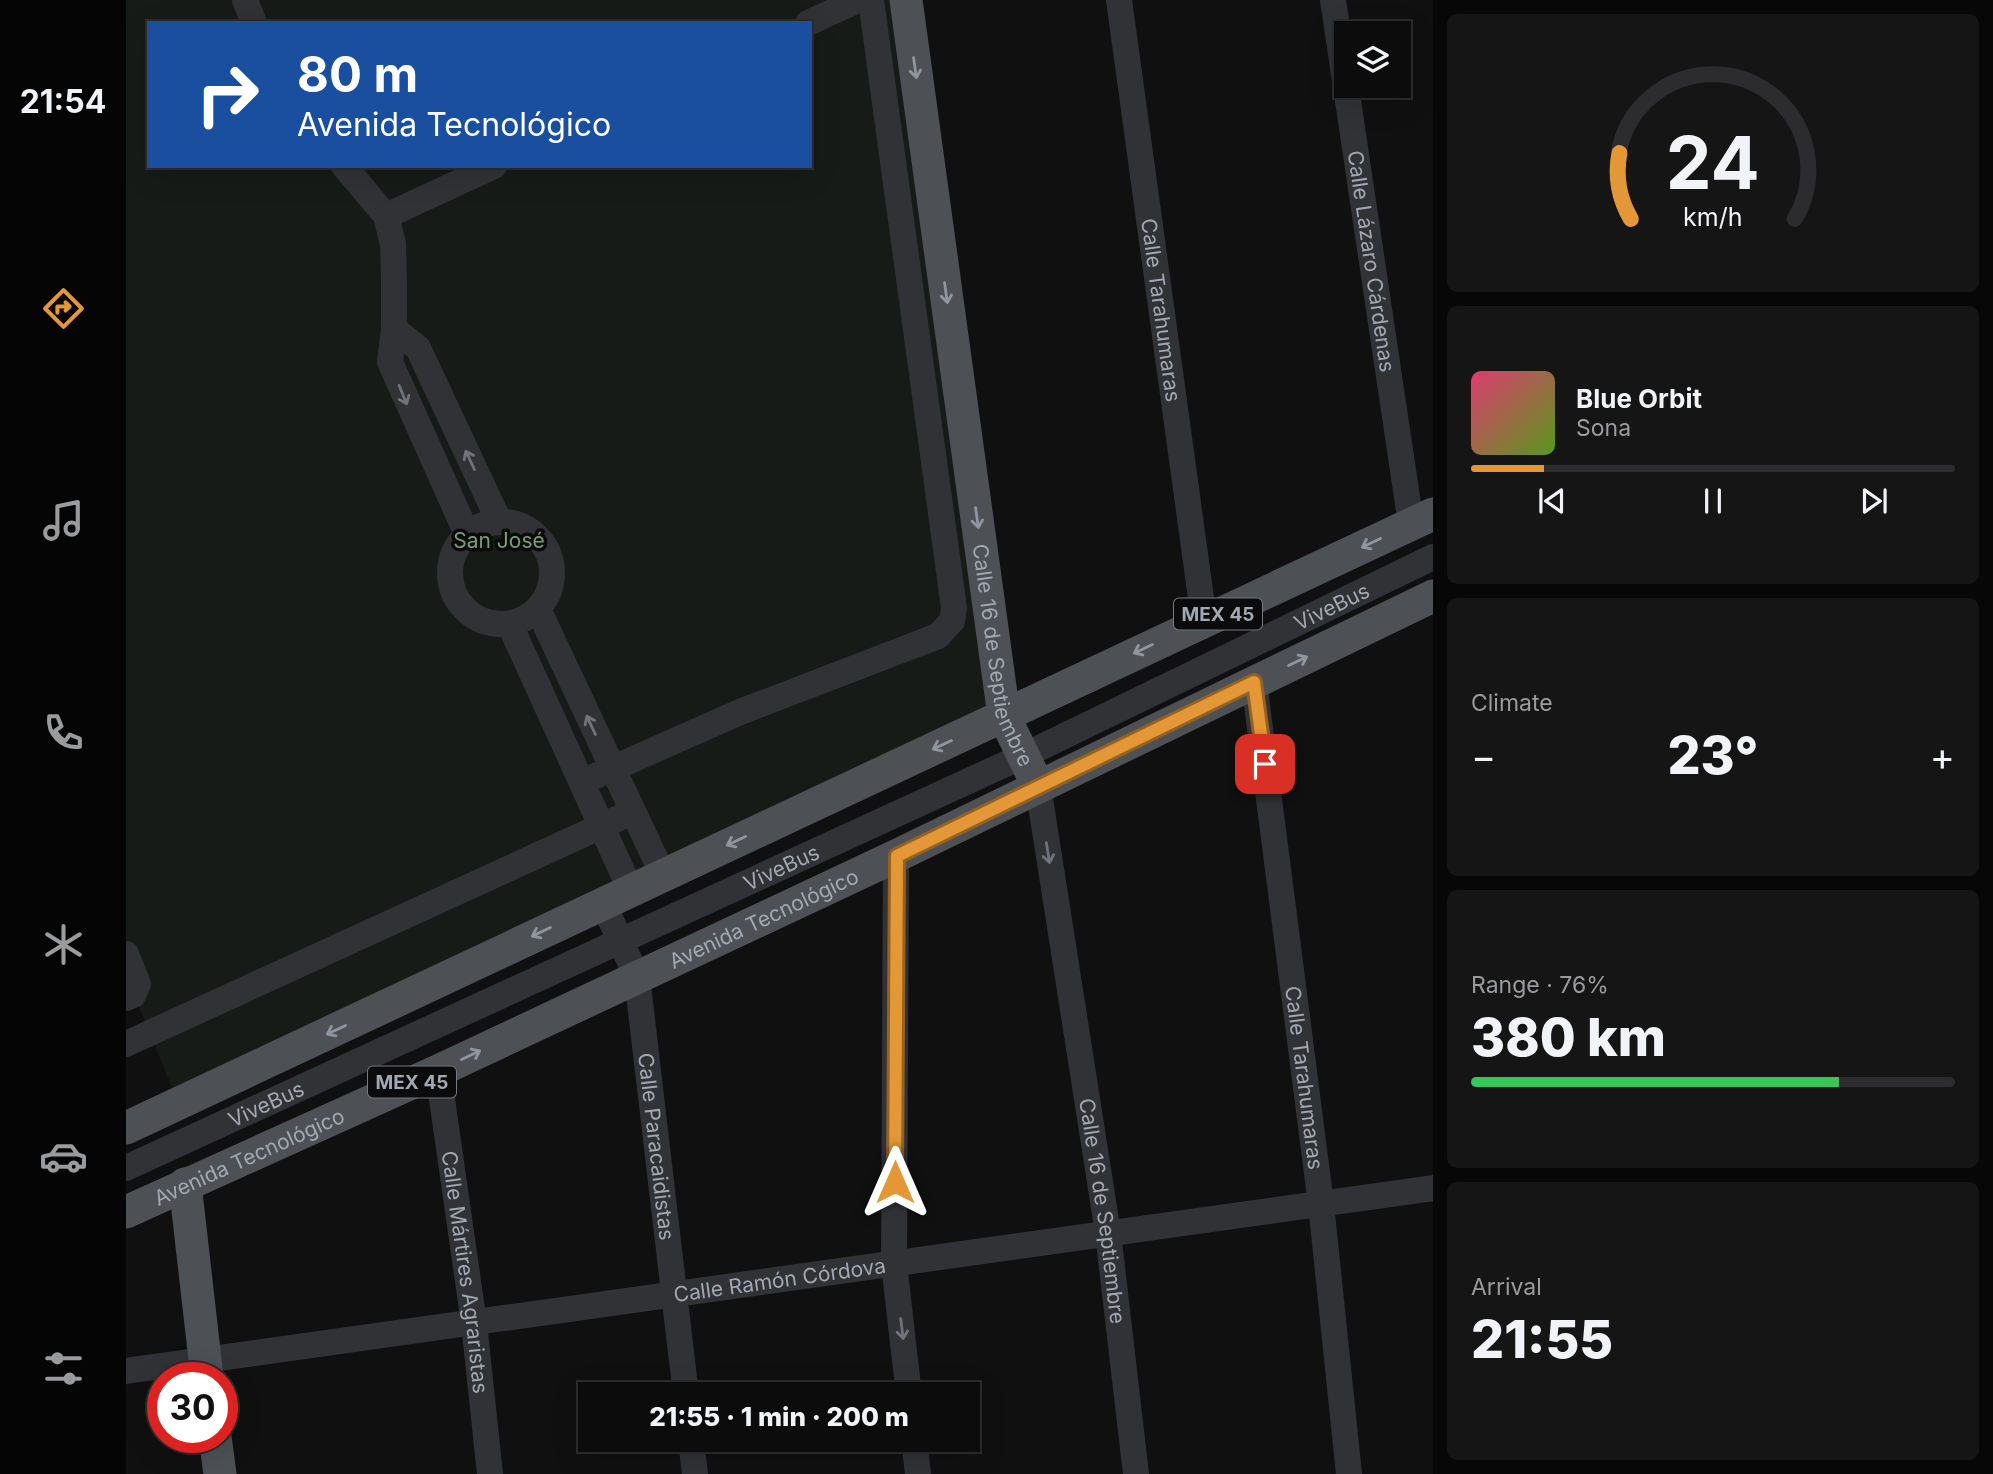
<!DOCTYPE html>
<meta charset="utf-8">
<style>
:root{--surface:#0c0c0d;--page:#151516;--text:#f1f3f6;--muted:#9a9b9d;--line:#2c2c2e;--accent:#e39736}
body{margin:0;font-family:Inter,sans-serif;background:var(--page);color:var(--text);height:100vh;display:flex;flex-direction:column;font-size:26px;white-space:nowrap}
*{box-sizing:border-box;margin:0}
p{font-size:23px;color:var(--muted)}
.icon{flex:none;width:38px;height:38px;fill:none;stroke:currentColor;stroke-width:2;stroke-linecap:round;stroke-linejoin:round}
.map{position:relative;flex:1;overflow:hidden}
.side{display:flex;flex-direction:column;gap:14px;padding:14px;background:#070707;width:560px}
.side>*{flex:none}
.top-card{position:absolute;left:21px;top:21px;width:665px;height:147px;border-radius:0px;box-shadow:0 7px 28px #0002,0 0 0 2px var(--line);background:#1a4fa0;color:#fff;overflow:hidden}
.controls{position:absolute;left:1208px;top:21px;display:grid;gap:14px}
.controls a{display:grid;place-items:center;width:77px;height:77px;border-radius:0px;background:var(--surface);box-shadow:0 7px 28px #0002,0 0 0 2px var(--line);font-size:35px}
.speed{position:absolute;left:21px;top:1362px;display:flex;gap:14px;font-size:35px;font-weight:700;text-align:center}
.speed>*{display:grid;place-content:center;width:91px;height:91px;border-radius:50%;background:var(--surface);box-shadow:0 7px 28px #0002,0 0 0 2px var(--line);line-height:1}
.speed .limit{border:10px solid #d22;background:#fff;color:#111}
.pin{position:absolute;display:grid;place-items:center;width:60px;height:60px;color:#fff;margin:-30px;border-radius:14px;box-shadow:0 4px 10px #0006}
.me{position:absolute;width:77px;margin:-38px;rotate:0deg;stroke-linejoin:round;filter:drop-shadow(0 0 5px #0008)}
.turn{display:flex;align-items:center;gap:24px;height:147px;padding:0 35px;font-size:32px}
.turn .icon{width:91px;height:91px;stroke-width:2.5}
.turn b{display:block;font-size:49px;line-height:60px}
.big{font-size:52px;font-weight:800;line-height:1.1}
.side .tile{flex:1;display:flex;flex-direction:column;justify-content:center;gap:10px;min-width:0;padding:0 24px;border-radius:10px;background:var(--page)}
.side .dial{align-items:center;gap:0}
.dial svg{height:182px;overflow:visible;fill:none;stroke:var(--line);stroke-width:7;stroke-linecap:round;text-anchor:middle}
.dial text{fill:var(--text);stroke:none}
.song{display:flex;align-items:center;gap:21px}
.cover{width:84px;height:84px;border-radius:10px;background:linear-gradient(135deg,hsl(340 70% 55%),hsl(90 70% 35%))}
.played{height:7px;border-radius:4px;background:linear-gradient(90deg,var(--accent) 15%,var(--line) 15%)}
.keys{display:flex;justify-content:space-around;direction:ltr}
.heat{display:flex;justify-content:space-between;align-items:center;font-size:38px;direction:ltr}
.charge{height:10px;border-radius:5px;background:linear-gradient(90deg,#34c759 76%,var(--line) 0)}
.trip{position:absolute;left:452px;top:1382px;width:402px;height:70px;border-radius:0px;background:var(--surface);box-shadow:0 7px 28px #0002,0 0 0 2px var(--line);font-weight:800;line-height:70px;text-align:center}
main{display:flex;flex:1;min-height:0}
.menu{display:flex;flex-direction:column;width:126px;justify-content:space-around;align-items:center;background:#050505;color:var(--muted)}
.menu .icon{width:49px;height:49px}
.menu .active{color:var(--accent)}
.menu b{font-size:32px;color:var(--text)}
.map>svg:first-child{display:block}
</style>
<main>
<nav class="menu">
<b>21:54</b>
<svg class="icon active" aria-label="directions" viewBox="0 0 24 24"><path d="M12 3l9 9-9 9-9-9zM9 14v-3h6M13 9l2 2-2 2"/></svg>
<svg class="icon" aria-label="music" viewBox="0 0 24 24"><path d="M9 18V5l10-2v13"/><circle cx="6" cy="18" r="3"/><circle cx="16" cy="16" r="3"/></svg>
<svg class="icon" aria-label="phone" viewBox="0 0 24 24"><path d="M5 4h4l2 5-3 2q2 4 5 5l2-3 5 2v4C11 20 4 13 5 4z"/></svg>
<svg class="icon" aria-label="climate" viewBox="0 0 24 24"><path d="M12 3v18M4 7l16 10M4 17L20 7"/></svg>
<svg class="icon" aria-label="car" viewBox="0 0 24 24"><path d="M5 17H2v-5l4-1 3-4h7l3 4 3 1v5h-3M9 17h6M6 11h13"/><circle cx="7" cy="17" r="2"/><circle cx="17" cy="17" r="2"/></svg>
<svg class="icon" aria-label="filters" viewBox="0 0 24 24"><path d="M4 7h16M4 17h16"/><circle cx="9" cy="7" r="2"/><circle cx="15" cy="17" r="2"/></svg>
</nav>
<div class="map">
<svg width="1307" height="1474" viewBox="0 0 1307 1474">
<rect width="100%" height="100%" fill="#101011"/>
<path fill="#161b17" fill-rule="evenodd" d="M0 0H788L878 716 53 1104 0 976ZM23 23H684V166H23Z"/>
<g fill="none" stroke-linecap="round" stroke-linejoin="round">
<g stroke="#313236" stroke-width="26">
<path d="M119 0 128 23"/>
<path id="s1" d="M993 0 1078 620"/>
<path id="s2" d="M1207 0 1285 524"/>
<path d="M682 23 732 0"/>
<path d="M218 166 260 216 267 244 268 280V329L264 362 341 534"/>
<path d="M260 216 368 166"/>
<path d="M268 329 292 348 373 521"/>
<circle cx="375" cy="573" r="51"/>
<path d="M412 609 537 875"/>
<path d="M384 625 505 891"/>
<path id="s3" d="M1128 682 1195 1204 1223 1474"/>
<path d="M456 782 614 712 812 636 826 621 828 608 745 0"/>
<path id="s4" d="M912 786 982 1233 1010 1474"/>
<path d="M770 856 768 1264 783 1395"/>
<path id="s5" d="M477 903 511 977 560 1395"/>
<path d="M0 954 12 984 7 995 0 998"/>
<path d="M0 1044 506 812"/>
<path id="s6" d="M312 1071 348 1323 364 1474"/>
<path id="s7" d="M0 1168 897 756 1307 557"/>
<path id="s8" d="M0 1371 1307 1188"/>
<path d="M565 1440 569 1474"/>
<path d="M788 1440 792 1474"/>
</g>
<g stroke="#4d5054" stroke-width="33">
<path id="s9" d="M780 0 878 716 912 786"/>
<path d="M0 1128 1307 514"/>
<path d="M59 1184 81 1377"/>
<path id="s10" d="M0 1212 312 1071 770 856 1307 596"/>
<path d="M89 1437 94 1474"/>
</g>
</g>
<defs><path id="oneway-shaft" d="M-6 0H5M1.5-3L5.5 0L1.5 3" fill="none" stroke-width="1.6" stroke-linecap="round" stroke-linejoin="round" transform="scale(1.75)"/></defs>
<g stroke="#91969e">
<use href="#oneway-shaft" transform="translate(789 68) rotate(82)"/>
<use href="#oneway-shaft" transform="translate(820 293) rotate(82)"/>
<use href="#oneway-shaft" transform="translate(851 518) rotate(82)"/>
<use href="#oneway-shaft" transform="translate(1245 543) rotate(155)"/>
<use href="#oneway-shaft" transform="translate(1017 649) rotate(154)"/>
<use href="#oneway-shaft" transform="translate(1172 661) rotate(-26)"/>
<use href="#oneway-shaft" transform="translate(816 745) rotate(155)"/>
<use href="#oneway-shaft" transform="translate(610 841) rotate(155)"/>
<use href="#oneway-shaft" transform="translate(415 932) rotate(155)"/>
<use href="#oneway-shaft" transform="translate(210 1030) rotate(155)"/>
<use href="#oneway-shaft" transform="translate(345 1055) rotate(-25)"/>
</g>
<g stroke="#6f737a">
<use href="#oneway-shaft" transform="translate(277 395) rotate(68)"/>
<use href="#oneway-shaft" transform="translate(344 460) rotate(-115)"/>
<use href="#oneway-shaft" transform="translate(465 725) rotate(-115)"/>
<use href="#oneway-shaft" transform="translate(922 853) rotate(81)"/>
<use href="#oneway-shaft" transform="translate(776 1329) rotate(83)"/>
</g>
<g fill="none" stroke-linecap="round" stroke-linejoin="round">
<g stroke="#946223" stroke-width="18">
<path id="route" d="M769 1182 771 856 1128 682 1139 764"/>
</g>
<use href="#route" stroke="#e39736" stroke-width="12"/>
</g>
<g text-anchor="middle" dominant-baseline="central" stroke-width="7" stroke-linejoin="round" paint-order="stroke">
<g fill="#0b0b0c" stroke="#757980" stroke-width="2">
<rect x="1048" y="598.5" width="88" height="31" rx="5"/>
<rect x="242" y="1066.5" width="88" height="31" rx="5"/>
</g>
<g font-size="19" font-weight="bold" fill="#a2a8b1">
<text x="1092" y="614">MEX 45</text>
<text x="286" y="1082">MEX 45</text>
</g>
<g font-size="21" fill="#a2a8b1" stroke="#0b0b0c">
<text stroke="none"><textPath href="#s2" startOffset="264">Calle Lázaro Cárdenas</textPath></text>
<text stroke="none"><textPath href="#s1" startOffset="313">Calle Tarahumaras</textPath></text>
<text stroke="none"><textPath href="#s7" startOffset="1330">ViveBus</textPath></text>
<text stroke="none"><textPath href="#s9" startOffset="663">Calle 16 de Septiembre</textPath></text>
<text stroke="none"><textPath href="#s7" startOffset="721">ViveBus</textPath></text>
<text stroke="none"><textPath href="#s10" startOffset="702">Avenida Tecnológico</textPath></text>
<text stroke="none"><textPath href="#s3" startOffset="399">Calle Tarahumaras</textPath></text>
<text stroke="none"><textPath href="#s7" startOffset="154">ViveBus</textPath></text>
<text stroke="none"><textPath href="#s5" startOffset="252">Calle Paracaidistas</textPath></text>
<text stroke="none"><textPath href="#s10" startOffset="135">Avenida Tecnológico</textPath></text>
<text stroke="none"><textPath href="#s4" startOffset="430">Calle 16 de Septiembre</textPath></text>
<text stroke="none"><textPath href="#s6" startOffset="203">Calle Mártires Agraristas</textPath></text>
<text stroke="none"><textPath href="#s8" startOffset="660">Calle Ramón Córdova</textPath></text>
</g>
<g font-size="21" fill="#7b9b7a" stroke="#0b0b0c">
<text x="373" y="540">San José</text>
</g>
</g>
</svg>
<div class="controls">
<a><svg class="icon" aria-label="layers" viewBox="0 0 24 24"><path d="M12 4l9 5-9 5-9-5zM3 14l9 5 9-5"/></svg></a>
</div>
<div class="speed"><div class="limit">30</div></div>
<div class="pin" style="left:1139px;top:764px;background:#d93025"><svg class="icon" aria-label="arrive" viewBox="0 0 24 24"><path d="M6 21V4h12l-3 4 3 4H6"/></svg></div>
<svg class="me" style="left:769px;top:1182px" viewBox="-20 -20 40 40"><path d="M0-17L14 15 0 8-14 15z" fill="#e39736" stroke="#fff" stroke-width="4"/></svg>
<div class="trip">21:55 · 1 min · 200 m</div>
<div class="top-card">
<div class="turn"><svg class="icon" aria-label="right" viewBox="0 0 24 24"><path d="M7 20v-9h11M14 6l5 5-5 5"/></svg><div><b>80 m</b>Avenida Tecnológico</div></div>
</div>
</div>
<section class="side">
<div class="tile dial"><svg viewBox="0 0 100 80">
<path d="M14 69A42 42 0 1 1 86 69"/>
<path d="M14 69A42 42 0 0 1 9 40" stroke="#e39736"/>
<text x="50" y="56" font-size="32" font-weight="700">24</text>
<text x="50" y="72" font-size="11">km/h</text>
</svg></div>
<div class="tile">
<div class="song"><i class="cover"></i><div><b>Blue Orbit</b><p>Sona</p></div></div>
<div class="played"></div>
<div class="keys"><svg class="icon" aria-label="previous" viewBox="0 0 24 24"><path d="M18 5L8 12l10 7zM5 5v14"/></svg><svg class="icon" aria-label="pause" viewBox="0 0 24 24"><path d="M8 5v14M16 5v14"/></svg><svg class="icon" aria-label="next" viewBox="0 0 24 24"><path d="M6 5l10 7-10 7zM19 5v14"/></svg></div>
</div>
<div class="tile"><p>Climate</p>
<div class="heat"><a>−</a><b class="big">23°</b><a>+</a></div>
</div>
<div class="tile"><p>Range · 76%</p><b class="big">380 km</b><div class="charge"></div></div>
<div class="tile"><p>Arrival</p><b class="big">21:55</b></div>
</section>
</main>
